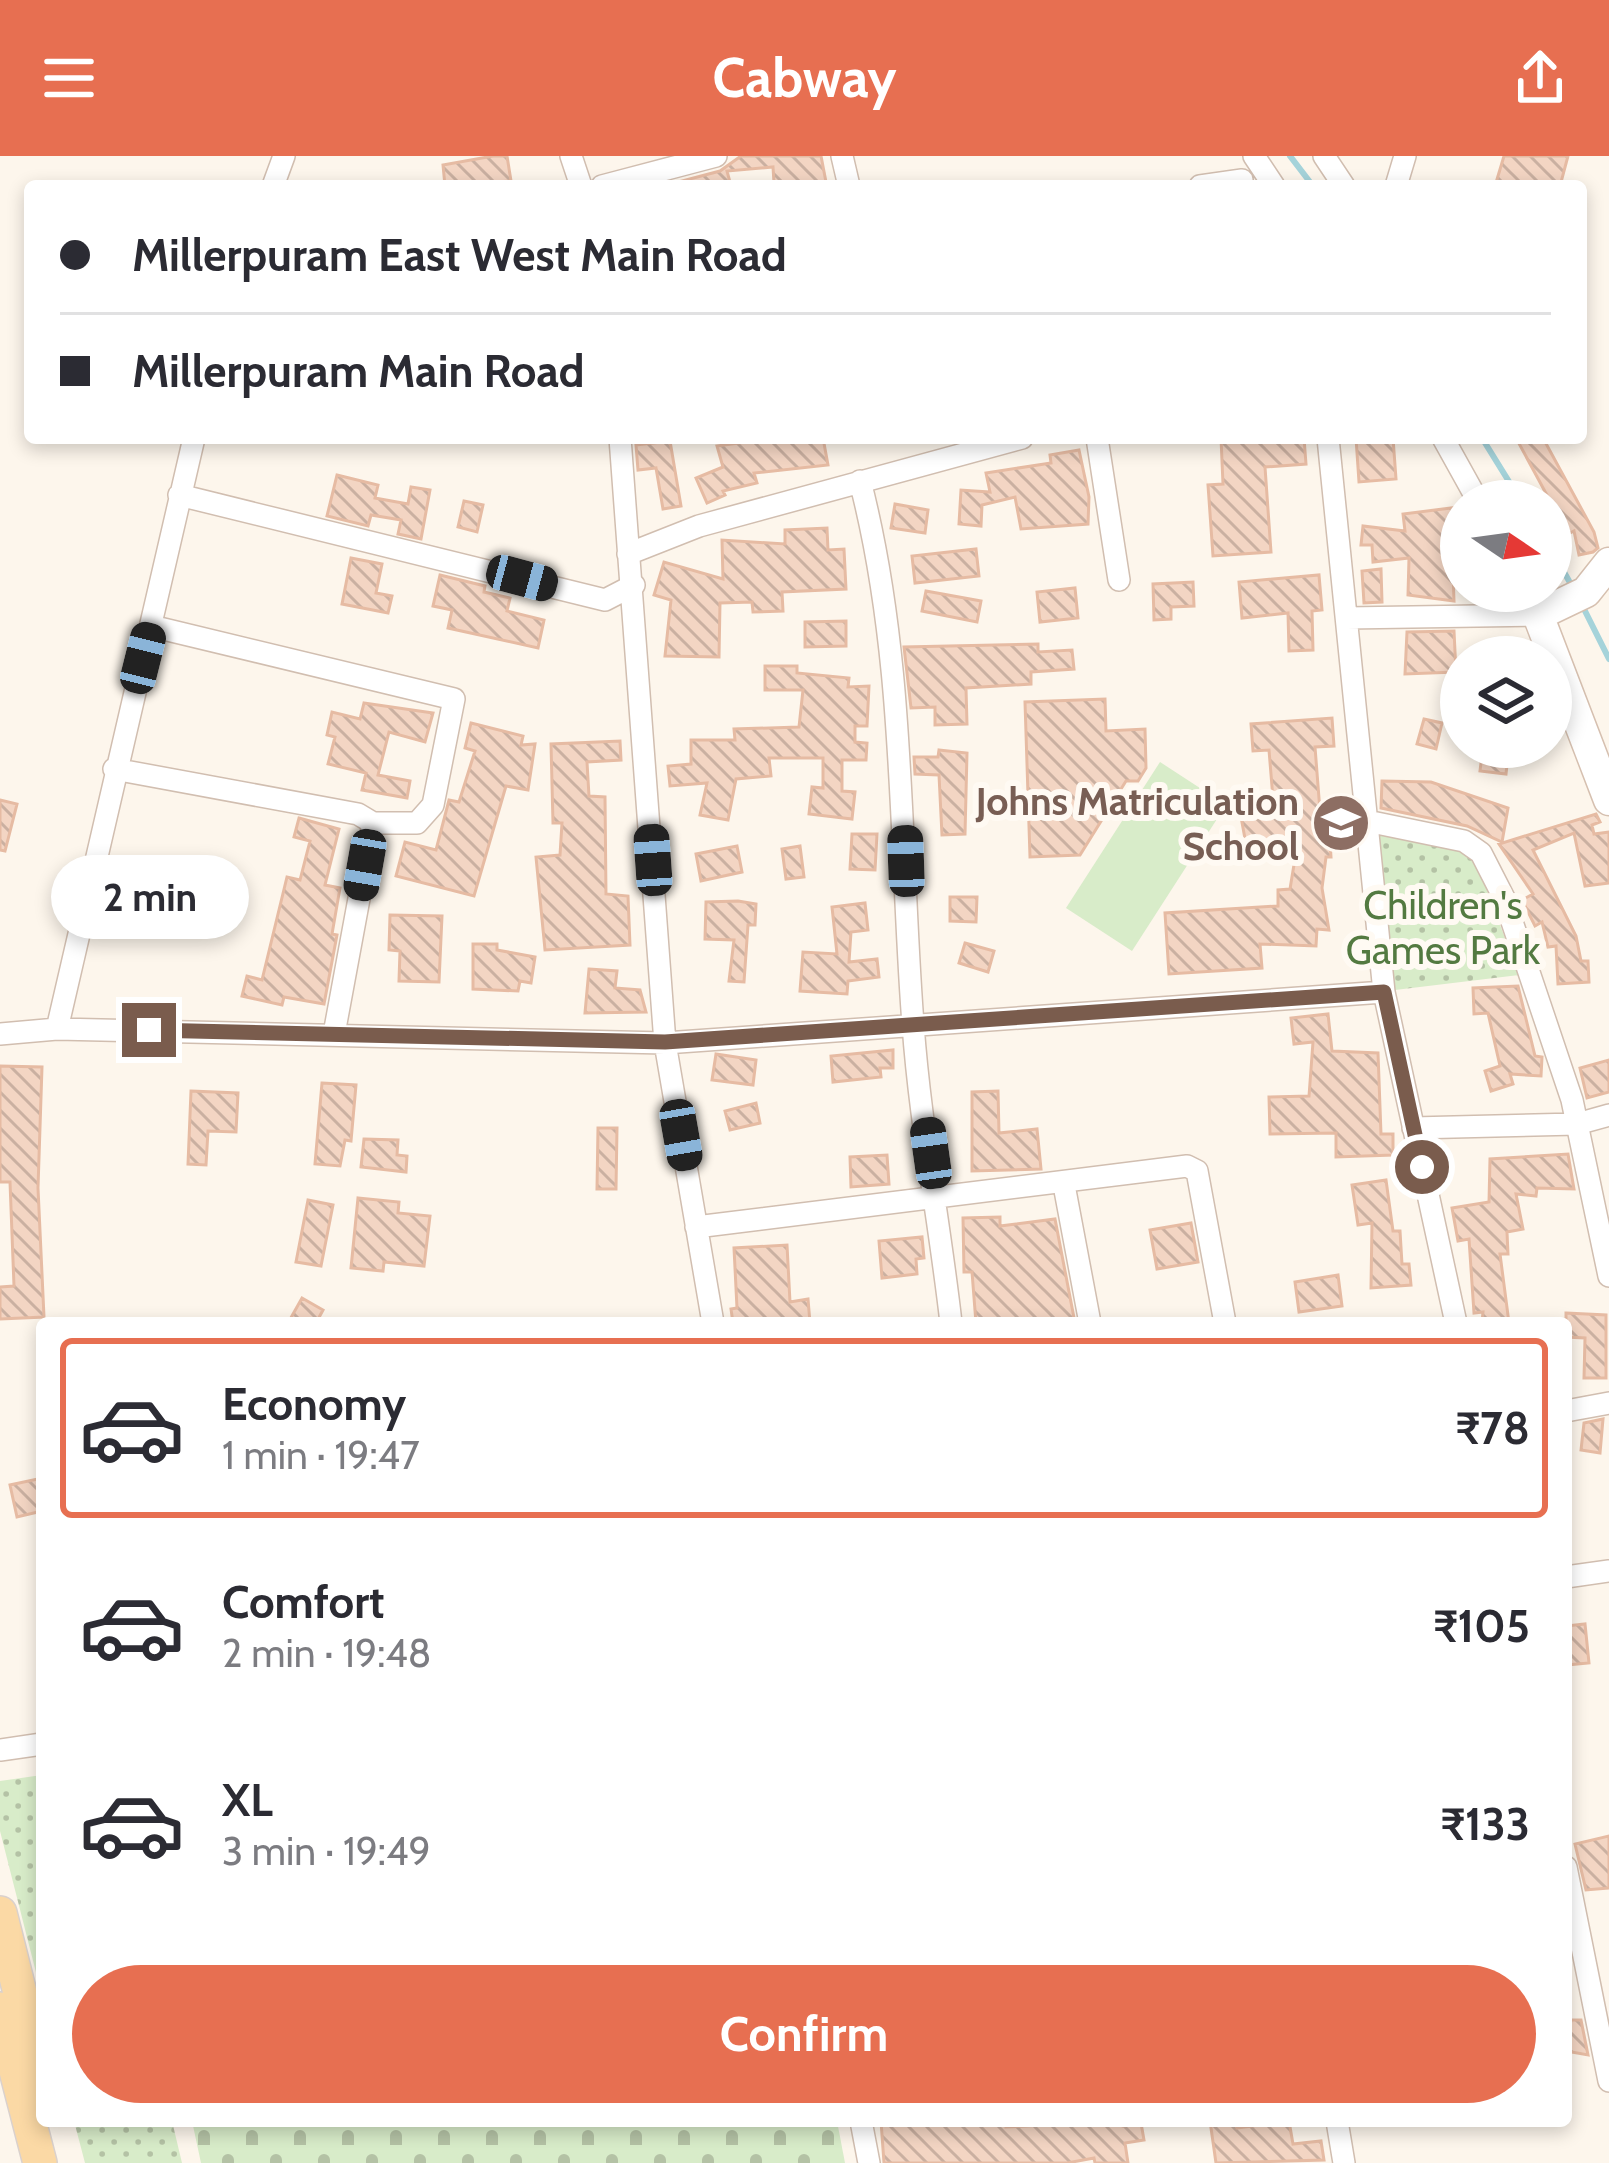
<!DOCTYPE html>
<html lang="en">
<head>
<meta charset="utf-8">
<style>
  :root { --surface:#fff; --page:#f7f7f7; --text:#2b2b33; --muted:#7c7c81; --line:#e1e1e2; --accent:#e76f51 }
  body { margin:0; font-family:Cabin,sans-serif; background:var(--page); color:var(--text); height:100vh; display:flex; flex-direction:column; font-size:45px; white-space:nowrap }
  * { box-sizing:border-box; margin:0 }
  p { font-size:39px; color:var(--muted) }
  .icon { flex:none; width:66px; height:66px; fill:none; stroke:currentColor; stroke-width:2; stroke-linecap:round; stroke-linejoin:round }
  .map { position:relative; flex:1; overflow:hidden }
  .drawer { position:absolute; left:36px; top:1161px; width:1536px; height:810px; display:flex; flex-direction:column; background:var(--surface); border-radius:12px; box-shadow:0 6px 18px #0003 }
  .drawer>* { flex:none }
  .banner { position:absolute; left:24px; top:24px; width:1563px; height:264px; border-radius:12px; box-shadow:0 6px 18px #0003; display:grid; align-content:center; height:264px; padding:0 36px; background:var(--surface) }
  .needle { width:78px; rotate:103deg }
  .tools { position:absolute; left:1440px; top:324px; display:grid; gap:24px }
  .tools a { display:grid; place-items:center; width:132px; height:132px; border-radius:50%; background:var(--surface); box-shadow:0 6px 18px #0003; font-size:60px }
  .end { position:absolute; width:54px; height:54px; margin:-27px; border:15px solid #7a5c4d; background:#fff; box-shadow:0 0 0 6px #fff }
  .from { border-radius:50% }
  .bubble { position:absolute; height:84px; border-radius:42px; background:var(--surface); box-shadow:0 6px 18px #0003; font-size:39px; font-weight:700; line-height:84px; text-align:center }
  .car { position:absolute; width:36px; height:72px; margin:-36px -18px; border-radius:15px; box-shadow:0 0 9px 3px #0007; background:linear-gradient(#222 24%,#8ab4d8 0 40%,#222 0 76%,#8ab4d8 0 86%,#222 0) }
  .banner b { display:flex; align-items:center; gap:42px; height:114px; font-size:45px }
  .banner b+b { border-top:3px solid var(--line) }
  .banner i { width:30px; height:30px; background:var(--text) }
  ul { padding:21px 0 0; list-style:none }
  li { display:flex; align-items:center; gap:36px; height:180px; margin:0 24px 18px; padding:0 12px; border:6px solid transparent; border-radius:12px }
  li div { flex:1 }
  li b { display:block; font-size:45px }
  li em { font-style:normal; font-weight:700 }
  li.selected { border-color:var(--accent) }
  li>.icon { width:108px; height:108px; stroke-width:1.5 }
  .primary-button { display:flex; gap:24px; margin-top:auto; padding:24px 36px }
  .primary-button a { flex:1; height:138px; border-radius:72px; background:var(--accent); color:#fff; font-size:48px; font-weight:700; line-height:138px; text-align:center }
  header { display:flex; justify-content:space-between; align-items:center; height:156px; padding:0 36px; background:var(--accent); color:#fff; font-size:54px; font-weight:700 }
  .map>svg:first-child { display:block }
  .grass { fill:#d8ecc9 }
  .cemetery { fill:url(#cemetery-stones) }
  .park { fill:url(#park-dots) }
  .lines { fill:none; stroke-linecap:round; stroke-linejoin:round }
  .stream { stroke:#a5d3da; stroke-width:6 }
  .building { fill:url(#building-back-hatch); stroke:#e6bba3; stroke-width:3 }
  .street-casing { stroke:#d1beb0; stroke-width:24 }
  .secondary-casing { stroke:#d6c0b0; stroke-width:33 }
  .primary-casing { stroke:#dad1cd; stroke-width:36 }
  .street { stroke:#fff; stroke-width:21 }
  .secondary { stroke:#fff; stroke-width:30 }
  .primary { stroke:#fbd9a5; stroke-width:33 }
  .route { stroke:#7a5c4d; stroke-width:15 }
  .labels { text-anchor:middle; stroke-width:12; stroke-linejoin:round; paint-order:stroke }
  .education-label { font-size:39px; font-weight:bold; fill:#785e54; stroke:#fffaf3; text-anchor:end }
  .park-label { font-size:39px; fill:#537a41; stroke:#fffaf3 }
</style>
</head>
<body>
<header><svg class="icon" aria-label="menu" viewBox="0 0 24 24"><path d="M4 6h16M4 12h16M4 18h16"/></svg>Cabway<svg class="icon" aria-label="share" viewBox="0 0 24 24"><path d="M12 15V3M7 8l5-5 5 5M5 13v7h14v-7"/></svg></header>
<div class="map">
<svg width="1609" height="2007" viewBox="0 0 1609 2007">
  <defs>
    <pattern id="cemetery-stones" width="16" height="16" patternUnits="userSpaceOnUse" patternTransform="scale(3)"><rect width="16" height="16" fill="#d8ecc9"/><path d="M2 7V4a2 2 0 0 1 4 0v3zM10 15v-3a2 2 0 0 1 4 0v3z" fill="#b4c2a5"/></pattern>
    <pattern id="park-dots" width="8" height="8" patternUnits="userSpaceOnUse" patternTransform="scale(3)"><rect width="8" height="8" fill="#d8ecc9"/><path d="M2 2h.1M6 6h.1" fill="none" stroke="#b4c2a5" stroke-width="1.8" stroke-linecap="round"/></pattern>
    <pattern id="building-back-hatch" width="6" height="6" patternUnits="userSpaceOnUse" patternTransform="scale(3)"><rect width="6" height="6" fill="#f3d5c3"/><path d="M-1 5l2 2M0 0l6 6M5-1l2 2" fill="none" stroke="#cab0a1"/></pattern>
  </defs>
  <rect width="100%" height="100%" fill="#fdf6ec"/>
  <path class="grass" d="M1160 606 1226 649 1132 795 1066 752Z"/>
  <path class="cemetery" d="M192 1965H837L845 2007H201Z"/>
  <path class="park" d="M1374 676 1461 693 1475 703 1519 819 1395 834Z
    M42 1619V1840L0 1675V1625Z
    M74 1965H172L182 2007H85Z"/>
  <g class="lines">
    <path class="stream" d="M1290 0 1313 30
      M1482 282 1521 345
      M1551 393 1573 432
      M1582 449 1609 503"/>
  </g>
  <path class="building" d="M493 0H507L511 25 445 30 443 9Z
    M741 0H821L826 26 774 27 773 11 727 15 731 30H679L678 26 720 15Z
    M1504 0H1568L1560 30H1495Z
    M774 282H823L828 309 754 317 757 327 723 335 725 339 707 347 696 322 723 311 717 290Z
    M1221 282H1304L1306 308 1265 311 1271 396 1213 400 1208 329 1223 328Z
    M1356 282H1393L1396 323 1359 326Z
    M1516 282H1543L1594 376 1598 392 1593 396 1579 399 1574 375 1568 378Z
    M670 285 681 350 663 353 656 312 638 314 636 289Z
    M1079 294 1089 341 1088 368 1021 373 1015 341 982 349 981 370 959 368 961 334 990 336 986 317 1051 307 1050 299Z
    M337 319 378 329 375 342 408 348 411 331 430 334 421 383 398 378 401 364 371 359 368 370 327 360Z
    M464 345 483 349 477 376 458 371Z
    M895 348 928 354 925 377 891 372Z
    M1459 351 1461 388 1452 389 1454 445 1408 439 1409 402 1373 406 1372 389H1361L1363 370 1405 375 1403 358Z
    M827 372 828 394 844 393 846 433 782 436 783 455 753 456 752 446 720 447 719 501 665 500 671 444 654 439 664 406 723 423 722 384 785 388V374Z
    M976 393 979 420 915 427 912 400Z
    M351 402 382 408 376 437 392 440 388 457 342 448Z
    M1381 413 1382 446 1364 447 1362 415Z
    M440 419 485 430 484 436 510 442 507 455 544 464 538 492 448 472 452 454 433 450Z
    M1319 419 1322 454 1312 455 1313 494 1289 495 1288 457 1242 462 1239 426Z
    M1193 426 1194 450 1171 451V463L1154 464 1153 428Z
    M1075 432 1078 462 1040 466 1037 436Z
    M926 435 981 445 977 466 922 455Z
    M846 465V490L805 491V466Z
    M1454 475 1456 516 1405 518 1407 476Z
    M1038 488V496L1072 494 1074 513 1031 516V528L966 532 967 568 935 569V551L911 552 904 491Z
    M765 510H797V517L849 522 848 531 869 530 867 570H855V586L867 587 866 604H842V635L855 636 852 663 809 658 812 631 823 632V602H769L771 620 736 623 728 664 700 659 707 627 670 630 668 610 691 608V584H735L734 573 799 571 803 534H765Z
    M1105 543 1106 575 1145 573 1146 612 1138 625H1126L1080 699 1030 701 1025 546Z
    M364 547 433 557 425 586 389 576 378 619 410 625 407 642 362 634 366 617 328 608 335 581 327 579 332 556 360 563Z
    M1332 562 1334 590 1315 591 1320 655H1327L1323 687 1330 686 1331 701H1326L1322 732 1329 774 1317 773 1316 790 1260 788 1262 812 1169 818 1165 757 1278 750V734L1290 733 1299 678 1261 685 1263 696 1248 699 1241 661 1274 655 1269 594 1253 595 1251 568Z
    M1424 563 1442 567 1436 593 1417 588Z
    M471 567 523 580 521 589 535 588 528 634 506 630 474 740 396 720 405 686 436 694 449 644 459 646 475 595 465 592Z
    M620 585 621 604 587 606 589 640 605 641 606 738 628 740 630 789 545 794 536 701 560 699 562 667H553L551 588Z
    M1483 591H1509L1506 618 1480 615Z
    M939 594 967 597 965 678 942 679 939 619 915 618 914 601H938Z
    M1382 625 1431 626 1508 652 1502 686 1467 670 1381 652Z
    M0 644 17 648 5 695 0 694Z
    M1596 658 1600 666 1592 669 1594 678 1609 676V727L1585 730 1574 677 1533 694 1576 780 1581 805H1588L1589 826 1558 828 1556 790 1548 791 1542 766 1535 770 1522 744 1533 738 1499 688Z
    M299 662 339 673 325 729 340 732 332 778 337 779 324 848 284 841 282 849 242 840 247 820 262 824 287 721 300 724 310 685 294 681Z
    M852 678H877L875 714 850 713Z
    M737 690 742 716 701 725 696 698Z
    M800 690 804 721 786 723 782 693Z
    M950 741H977L976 766 950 765Z
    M738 745 756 748 755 769H748L744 826 729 825 734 784 705 783 706 746Z
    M865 747 868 774 851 776 849 806 877 803 879 821 848 825 847 838 800 835 803 796 837 798 832 751Z
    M390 759 442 760 439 826 399 825 400 795 389 794Z
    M965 787 994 795 988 816 959 807Z
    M473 788H497V794L535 801 531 827 520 825 518 835 473 833Z
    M589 813 617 815 615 832 640 834 646 856 585 857Z
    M1518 830 1535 900 1542 901 1541 920 1510 918 1513 928 1491 935 1485 915 1500 910 1488 857 1474 858 1473 832Z
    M1328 858 1332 895 1378 897 1381 978H1393V999L1336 1001V977L1270 978 1269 941 1309 940 1313 886 1294 888 1291 862Z
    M893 894V912H880L881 921 833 926 831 900Z
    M716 898 756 904 753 929 712 924Z
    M1609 904V936L1587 942 1580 912Z
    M0 910 42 911 38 1032 44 1161 0 1163V1131L14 1130 10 1026H0Z
    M322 927 356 929 351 985 345 984 340 1010 315 1008Z
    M191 935 238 937 236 976 208 975 206 1009 188 1008Z
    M998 935 999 977 1037 973 1041 1013 972 1015V936Z
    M756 947 760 967 730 974 725 955Z
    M598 972H617L616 1033H597Z
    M364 983 398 984 397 999 407 1000 406 1016 361 1011Z
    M1568 998 1574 1033 1537 1032 1536 1040 1516 1038 1523 1073 1507 1076 1508 1098H1500L1509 1167H1482L1483 1156 1474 1157 1469 1083 1458 1085 1452 1052 1489 1046 1490 1003Z
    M887 999 889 1028 851 1031 850 1001Z
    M1386 1024 1393 1075H1400L1402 1108H1409L1411 1129 1371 1132 1372 1067 1358 1069 1352 1029Z
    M358 1042 399 1046 398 1057 430 1060 424 1110 384 1106 383 1115 351 1112Z
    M308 1044 333 1049 321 1110 296 1106Z
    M1000 1061V1070L1055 1063 1075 1167H976L972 1116H964L963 1062Z
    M1191 1067 1198 1106 1157 1113 1150 1074Z
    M922 1081 924 1102 916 1103 917 1118 882 1122 879 1085Z
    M787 1089 790 1146 808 1143 810 1167H733L731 1153 737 1152 734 1092Z
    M1338 1119 1342 1150 1299 1156 1295 1126Z
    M302 1142 323 1154 316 1167H288Z
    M1566 1157 1606 1159V1222H1584L1585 1182 1566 1181Z
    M1603 1263 1600 1297 1581 1294 1584 1267Z
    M42 1322V1355L17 1361 10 1329Z
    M1585 1468 1589 1507 1566 1509V1470Z
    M1609 1680V1732L1586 1734 1575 1688Z
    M1571 1864H1581L1588 1899 1566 1895Z
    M881 1965H1006V1971L1122 1965 1123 1970 1141 1967 1144 1984 1125 1987 1128 2007H1095L1094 2002 1067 2007H884Z
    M1210 1965H1236L1237 1972 1289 1965 1293 1988 1321 1985 1324 2004 1216 2007Z"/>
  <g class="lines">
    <g class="street-casing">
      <path id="street" d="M571 0 581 30
        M842 0 849 30
        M1254 0 1274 30
        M1324 0 1344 30
        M273 30 284 0
        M602 30 716 0
        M1200 30 1242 24
        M1396 30 1405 0
        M620 282 665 887 713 1167
        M1097 282 1119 424
        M1328 282 1384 836 1456 1167
        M1443 282 1478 345
        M860 325C906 503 899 686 913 868 920 968 940 1068 951 1167
        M179 339 605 444 634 429
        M628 398 699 370 1022 282
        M1347 462 1538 459 1527 435
        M114 613 358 658 373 667H417L433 649 454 543 151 470
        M1362 664 1464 685 1481 697 1504 742 1572 944 1609 1120
        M57 873 194 282
        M0 878 57 873 665 887 1384 836
        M334 878 373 667
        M1413 972 1577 968 1609 959
        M1064 1029 1090 1167
        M696 1071 1187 1010 1197 1015 1225 1167
        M1566 1255 1609 1247
        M1566 1421 1609 1415
        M0 1594 42 1588
        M1566 1711 1609 1925
        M861 1965 869 2007
        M1337 1965 1344 2007"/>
    </g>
    <g class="secondary-casing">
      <path id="secondary" d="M1609 407 1586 436 1538 459 1609 644"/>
    </g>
    <g class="primary-casing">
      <path id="primary" d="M0 1757 42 1925
        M0 1853 40 2007"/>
    </g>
    <use href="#street" class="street"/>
    <use href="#secondary" class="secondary"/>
    <use href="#primary" class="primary"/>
  </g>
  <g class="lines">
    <path class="route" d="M149 874 665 886 1384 836 1422 1011"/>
  </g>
  <defs>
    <g id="school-disc" transform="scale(3)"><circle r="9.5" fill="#8d6e63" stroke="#fffaf3"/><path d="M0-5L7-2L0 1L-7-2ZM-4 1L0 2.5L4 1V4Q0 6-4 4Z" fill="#fff"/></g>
  </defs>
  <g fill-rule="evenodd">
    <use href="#school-disc" x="1341" y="667"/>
  </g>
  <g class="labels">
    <g class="education-label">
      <text x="1299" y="659">Johns Matriculation<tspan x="1299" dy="45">School</tspan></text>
    </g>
    <g class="park-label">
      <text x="1443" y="763">Children's<tspan x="1443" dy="45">Games Park</tspan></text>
    </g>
  </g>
</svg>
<div class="tools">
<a><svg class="needle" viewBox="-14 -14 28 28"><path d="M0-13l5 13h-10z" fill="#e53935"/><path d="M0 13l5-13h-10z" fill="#7c7c81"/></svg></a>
<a><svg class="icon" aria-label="layers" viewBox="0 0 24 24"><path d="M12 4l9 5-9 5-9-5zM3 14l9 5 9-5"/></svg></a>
</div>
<i class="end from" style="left:1422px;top:1011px"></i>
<i class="end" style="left:149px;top:874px"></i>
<div class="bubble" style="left:51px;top:699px;width:198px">2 min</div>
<i class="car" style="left:522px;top:422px;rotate:105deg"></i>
<i class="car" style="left:143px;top:502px;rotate:14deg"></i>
<i class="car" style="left:653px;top:704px;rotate:356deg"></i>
<i class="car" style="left:906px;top:705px;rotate:358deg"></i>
<i class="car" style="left:365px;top:709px;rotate:190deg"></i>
<i class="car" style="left:681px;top:979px;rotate:170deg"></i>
<i class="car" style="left:931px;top:997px;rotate:352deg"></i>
<div class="banner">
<b><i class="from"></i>Millerpuram East West Main Road</b>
<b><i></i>Millerpuram Main Road</b>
</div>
<section class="drawer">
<ul>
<li class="selected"><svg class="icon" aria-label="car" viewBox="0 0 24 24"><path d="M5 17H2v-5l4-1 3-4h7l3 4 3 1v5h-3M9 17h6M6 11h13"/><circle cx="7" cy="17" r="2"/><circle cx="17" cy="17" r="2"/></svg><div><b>Economy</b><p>1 min · 19:47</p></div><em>₹78</em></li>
<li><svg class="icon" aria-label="car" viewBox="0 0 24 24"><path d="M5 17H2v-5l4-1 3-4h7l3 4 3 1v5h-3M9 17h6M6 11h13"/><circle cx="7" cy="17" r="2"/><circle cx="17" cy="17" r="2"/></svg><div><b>Comfort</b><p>2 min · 19:48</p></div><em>₹105</em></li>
<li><svg class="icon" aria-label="car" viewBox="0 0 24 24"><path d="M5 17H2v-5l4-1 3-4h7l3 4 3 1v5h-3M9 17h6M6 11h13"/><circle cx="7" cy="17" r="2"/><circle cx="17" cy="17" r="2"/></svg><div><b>XL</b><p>3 min · 19:49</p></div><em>₹133</em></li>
</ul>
<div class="primary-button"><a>Confirm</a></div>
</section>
</div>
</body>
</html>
